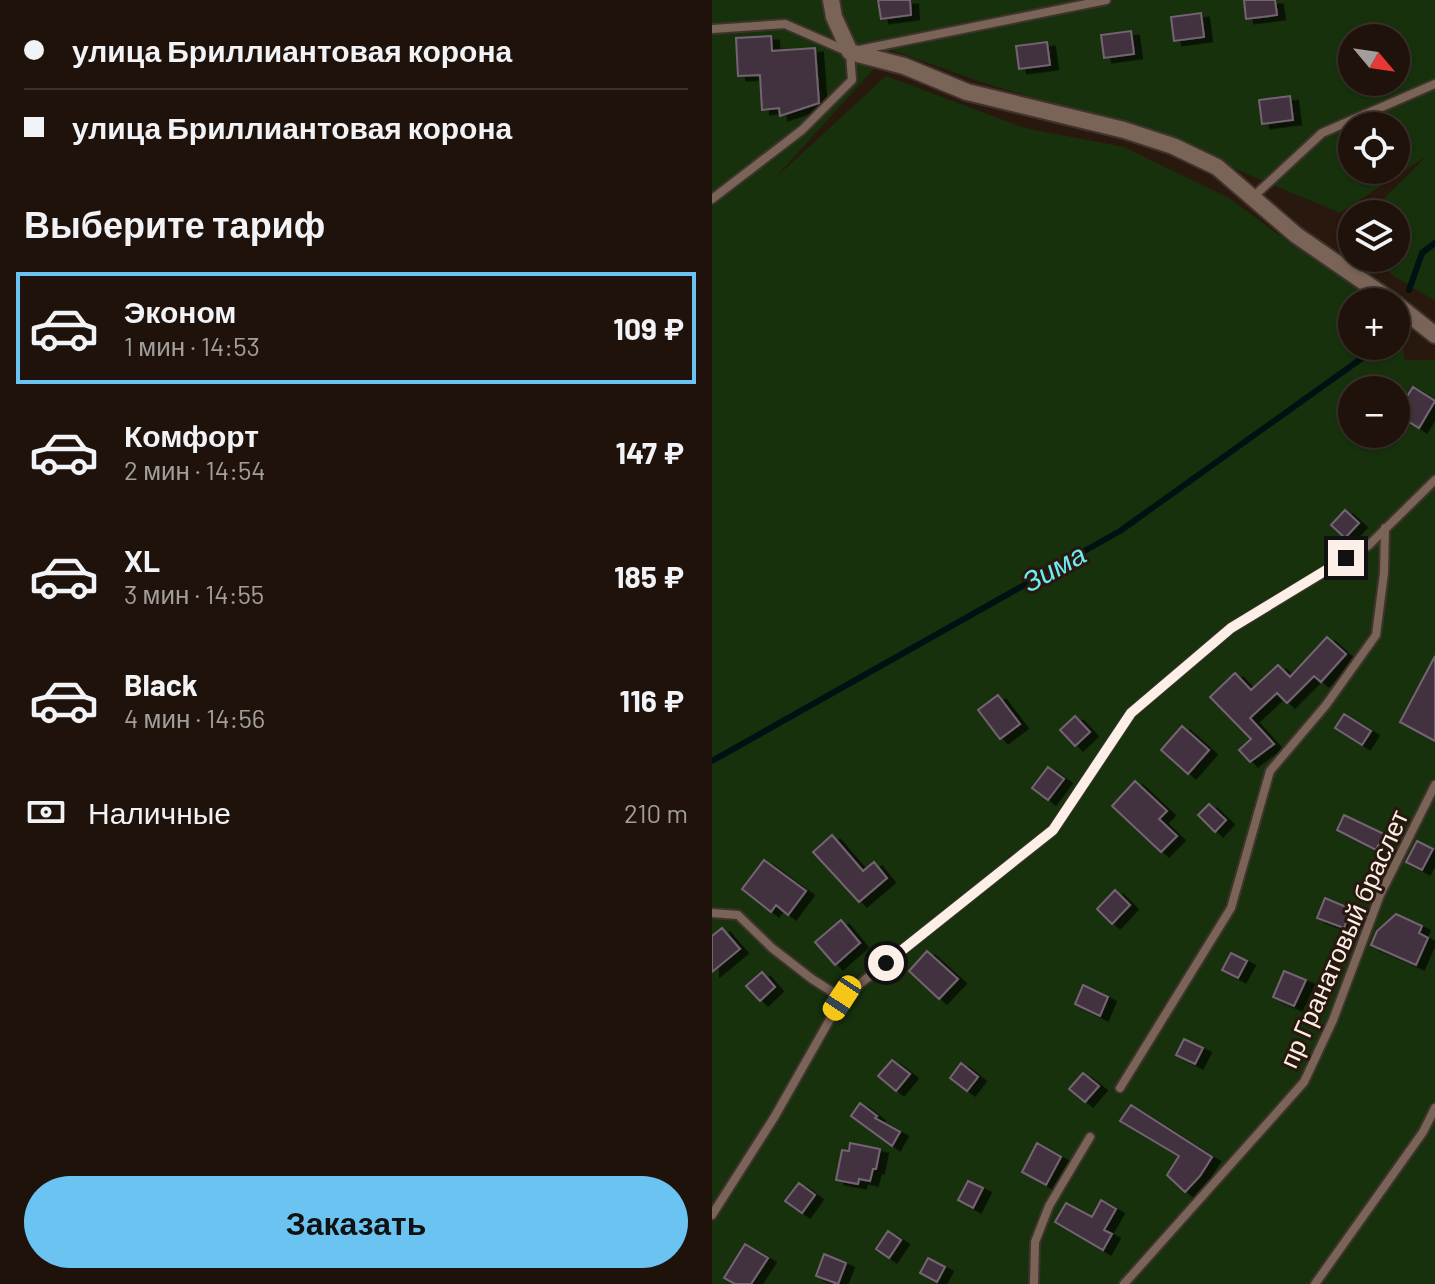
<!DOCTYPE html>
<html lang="ru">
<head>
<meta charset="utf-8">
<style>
  :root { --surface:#1f120a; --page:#2c2018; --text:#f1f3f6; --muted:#a19e9c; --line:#3c322b; --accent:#6bc3f2 }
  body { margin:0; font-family:Barlow,sans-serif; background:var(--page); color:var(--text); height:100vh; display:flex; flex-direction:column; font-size:30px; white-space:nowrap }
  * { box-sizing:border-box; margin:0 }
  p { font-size:26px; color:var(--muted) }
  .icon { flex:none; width:44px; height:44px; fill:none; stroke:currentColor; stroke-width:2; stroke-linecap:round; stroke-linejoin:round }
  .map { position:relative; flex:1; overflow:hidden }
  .sheet { display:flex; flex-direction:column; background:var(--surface); width:712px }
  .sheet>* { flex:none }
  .guide { display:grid; align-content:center; height:176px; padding:0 24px; background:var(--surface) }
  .needle { width:52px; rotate:119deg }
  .controls { position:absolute; left:626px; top:24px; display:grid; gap:16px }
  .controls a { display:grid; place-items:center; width:72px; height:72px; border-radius:50%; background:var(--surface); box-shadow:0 2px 6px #0004,0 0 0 2px var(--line); font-size:40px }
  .end { position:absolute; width:36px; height:36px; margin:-18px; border:10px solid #fbefe8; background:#111; box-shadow:0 0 0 4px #111 }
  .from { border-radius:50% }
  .car { position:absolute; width:24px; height:48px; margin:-24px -12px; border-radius:10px; box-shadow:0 0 6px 2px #0007; background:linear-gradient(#f5c518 24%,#345 0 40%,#f5c518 0 76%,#345 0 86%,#f5c518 0) }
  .guide b { display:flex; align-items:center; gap:28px; height:76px; font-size:30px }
  .guide b+b { border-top:2px solid var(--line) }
  .guide i { width:20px; height:20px; background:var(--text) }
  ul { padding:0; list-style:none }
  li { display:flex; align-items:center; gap:24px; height:112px; margin:0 16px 12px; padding:0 8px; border:4px solid transparent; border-radius:0px }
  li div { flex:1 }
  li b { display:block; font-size:30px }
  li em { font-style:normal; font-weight:700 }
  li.on { border-color:var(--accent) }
  li>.icon { width:72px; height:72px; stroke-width:1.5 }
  h2 { padding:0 24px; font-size:36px; line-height:96px }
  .pay { display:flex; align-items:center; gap:20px; height:88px; padding:0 24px; font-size:30px }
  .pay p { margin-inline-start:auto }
  .button { display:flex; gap:16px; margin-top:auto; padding:16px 24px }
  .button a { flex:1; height:92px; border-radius:48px; background:var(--accent); color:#111; font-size:32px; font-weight:700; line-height:92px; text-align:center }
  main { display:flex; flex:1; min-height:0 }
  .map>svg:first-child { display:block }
  .green { fill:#17310d; fill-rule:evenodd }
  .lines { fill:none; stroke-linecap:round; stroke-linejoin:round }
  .stream { stroke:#001113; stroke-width:6 }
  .building { fill:#423240; stroke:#756373; stroke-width:2; filter:url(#shadow) }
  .service-casing { stroke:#40332e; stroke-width:12 }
  .minor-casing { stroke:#40332e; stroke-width:20 }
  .service { stroke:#796457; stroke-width:8 }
  .minor { stroke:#796457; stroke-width:16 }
  .route { stroke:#fbefe8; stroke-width:10 }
  .labels { text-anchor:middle; stroke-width:6; stroke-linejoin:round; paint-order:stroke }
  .street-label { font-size:26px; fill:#fbefe8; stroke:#29180d }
  .water-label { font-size:28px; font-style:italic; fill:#6cecf5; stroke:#29180d }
</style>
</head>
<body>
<main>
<section class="sheet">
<div class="guide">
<b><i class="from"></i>улица Бриллиантовая корона</b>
<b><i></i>улица Бриллиантовая корона</b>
</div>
<h2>Выберите тариф</h2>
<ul>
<li class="on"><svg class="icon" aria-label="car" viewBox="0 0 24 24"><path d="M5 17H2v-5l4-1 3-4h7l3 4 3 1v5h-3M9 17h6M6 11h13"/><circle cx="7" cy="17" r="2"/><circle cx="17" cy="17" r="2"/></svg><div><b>Эконом</b><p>1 мин · 14:53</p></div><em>109 ₽</em></li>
<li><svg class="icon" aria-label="car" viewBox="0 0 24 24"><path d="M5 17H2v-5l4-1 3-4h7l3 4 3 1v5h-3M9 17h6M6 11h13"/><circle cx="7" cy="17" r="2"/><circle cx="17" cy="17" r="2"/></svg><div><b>Комфорт</b><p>2 мин · 14:54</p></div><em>147 ₽</em></li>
<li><svg class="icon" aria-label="car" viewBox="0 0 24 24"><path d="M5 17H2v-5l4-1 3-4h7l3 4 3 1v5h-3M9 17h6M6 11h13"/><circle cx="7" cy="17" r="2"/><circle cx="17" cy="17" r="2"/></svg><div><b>XL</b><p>3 мин · 14:55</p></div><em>185 ₽</em></li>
<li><svg class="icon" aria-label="car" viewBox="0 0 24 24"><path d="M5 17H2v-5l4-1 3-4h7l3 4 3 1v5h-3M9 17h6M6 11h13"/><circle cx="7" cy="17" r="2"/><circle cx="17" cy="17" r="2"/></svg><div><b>Black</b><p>4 мин · 14:56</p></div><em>116 ₽</em></li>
</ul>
<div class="pay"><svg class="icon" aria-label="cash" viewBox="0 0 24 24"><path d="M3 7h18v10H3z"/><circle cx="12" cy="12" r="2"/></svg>Наличные<p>210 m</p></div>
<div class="button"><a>Заказать</a></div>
</section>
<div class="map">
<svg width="723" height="1284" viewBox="0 0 723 1284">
  <defs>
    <filter id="shadow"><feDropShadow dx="8" dy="4.5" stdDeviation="0" flood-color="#0009"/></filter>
  </defs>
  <rect width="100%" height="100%" fill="#29180d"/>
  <path class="green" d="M0 0H723V301L653 258H684V214H656L715 156 628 213 430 130 275 84 179 50 61 180 174 76 313 128 412 147 517 198 591 252 633 274 660 302H640V346H684V328L691 335 692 360H723V1284H0ZM640 38H684V82H640ZM640 126H684V170H640ZM640 390H684V434H640Z"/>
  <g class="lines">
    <path class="stream" d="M697 290 710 253 723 243
      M0 761 408 531 667 346"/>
  </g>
  <path class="building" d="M166 0H198L199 15 169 19Z
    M532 0H563L565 15 534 19Z
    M489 13 492 37 462 41 459 17Z
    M419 31 422 54 392 58 389 35Z
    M59 36 60 51 103 48 107 103 68 116 67 108 50 110 48 75 26 76 24 38Z
    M335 42 338 65 307 69 304 46Z
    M578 96 581 120 550 124 547 100Z
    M701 387 723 401 707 428 684 414Z
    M633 510 647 523 633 538 619 525Z
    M615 637 634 654 609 682 602 676 575 703 565 693 538 718 562 744 538 762 527 750 539 739 498 697 523 673 539 690 566 665 578 677Z
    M723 656V741L688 722Z
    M286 695 308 724 288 739 266 710Z
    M632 714 659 731 650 745 623 728Z
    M363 716 378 732 363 746 348 730Z
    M470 726 497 750 476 774 449 750Z
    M336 767 352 779 336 800 320 788Z
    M423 781 455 811 447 819 465 836 449 852 400 806Z
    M497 804 514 820 503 832 486 815Z
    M632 815 672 834 664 850 625 830Z
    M120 835 151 871 162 862 175 878 147 902 101 852Z
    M705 841 721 849 710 870 694 862Z
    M52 860 94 891 76 915 64 905 59 912 30 889Z
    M403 890 418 905 400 924 385 909Z
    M613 898 639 909 632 928 605 918Z
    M684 914 710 926 707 933 716 938 704 965 659 945 665 931Z
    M129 920 148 943 123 965 103 942Z
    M10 928 28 949 0 972V936Z
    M215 951 246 979 227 999 197 971Z
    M519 953 535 961 526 978 510 970Z
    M572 971 594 980 582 1006 561 997Z
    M50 972 63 987 48 1001 34 986Z
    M371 985 396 997 388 1016 363 1004Z
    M472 1039 491 1048 483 1064 464 1055Z
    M180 1060 198 1074 184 1091 166 1076Z
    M249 1063 266 1077 255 1091 238 1078Z
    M371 1073 387 1086 373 1102 357 1089Z
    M148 1103 165 1116 163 1118 188 1132 180 1146 139 1116Z
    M419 1105 500 1157 488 1176 473 1192 455 1175 467 1156 408 1121Z
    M138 1143 168 1149 164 1169H161L158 1181 147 1179 146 1184 124 1180 130 1150 137 1151Z
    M325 1143 349 1157 334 1185 310 1172Z
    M256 1181 271 1188 261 1208 246 1200Z
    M87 1183 103 1195 90 1213 73 1201Z
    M389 1200 404 1209 392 1230 400 1234 391 1250 343 1222 354 1203 380 1217Z
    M176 1231 189 1240 177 1258 164 1249Z
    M33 1244 56 1258 39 1284H23L12 1278Z
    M112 1254 134 1263 126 1284 104 1276Z
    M216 1258 233 1267 225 1282 208 1273Z"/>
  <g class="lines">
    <g class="service-casing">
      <path id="service" d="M0 29 73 24 137 52
        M147 50 394 0
        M541 197 610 133 723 84
        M0 199 90 130 140 80 138 53
        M0 913 26 915 60 948 100 979 130 998
        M408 1088 519 908 558 771 614 705 664 635 672 573 673 528
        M0 1215 63 1116 130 998 341 830 419 713 519 628 657 545 723 480
        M322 1284 323 1242 337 1206 378 1137
        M412 1284 592 1082 621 1020 668 895 723 785
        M603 1284 711 1132 723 1108"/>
    </g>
    <g class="minor-casing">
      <path id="minor" d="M119 0 122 17 138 52 192 66 255 92 412 130 461 146 505 167 584 235 681 302
        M684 304 723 335"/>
    </g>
    <use href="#service" class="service"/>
    <use href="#minor" class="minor"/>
  </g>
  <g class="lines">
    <path class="route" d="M174 963 341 830 419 713 519 628 634 558"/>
  </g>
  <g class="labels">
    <g class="street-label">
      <text transform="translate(632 939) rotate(-66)" y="9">пр Гранатовый браслет</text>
    </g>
    <g class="water-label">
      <text transform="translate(342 568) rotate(-29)" y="10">Зима</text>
    </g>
  </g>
</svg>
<div class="controls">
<a><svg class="needle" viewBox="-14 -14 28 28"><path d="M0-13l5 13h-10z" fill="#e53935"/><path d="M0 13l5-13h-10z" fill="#a19e9c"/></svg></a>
<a><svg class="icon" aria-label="locate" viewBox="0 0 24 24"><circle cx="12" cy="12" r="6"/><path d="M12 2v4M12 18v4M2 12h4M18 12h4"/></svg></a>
<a><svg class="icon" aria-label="layers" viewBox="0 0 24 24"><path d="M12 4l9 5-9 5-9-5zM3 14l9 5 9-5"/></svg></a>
<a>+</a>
<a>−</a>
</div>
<i class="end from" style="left:174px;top:963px"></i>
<i class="end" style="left:634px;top:558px"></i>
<i class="car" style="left:130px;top:998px;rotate:213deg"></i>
</div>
</main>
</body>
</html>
